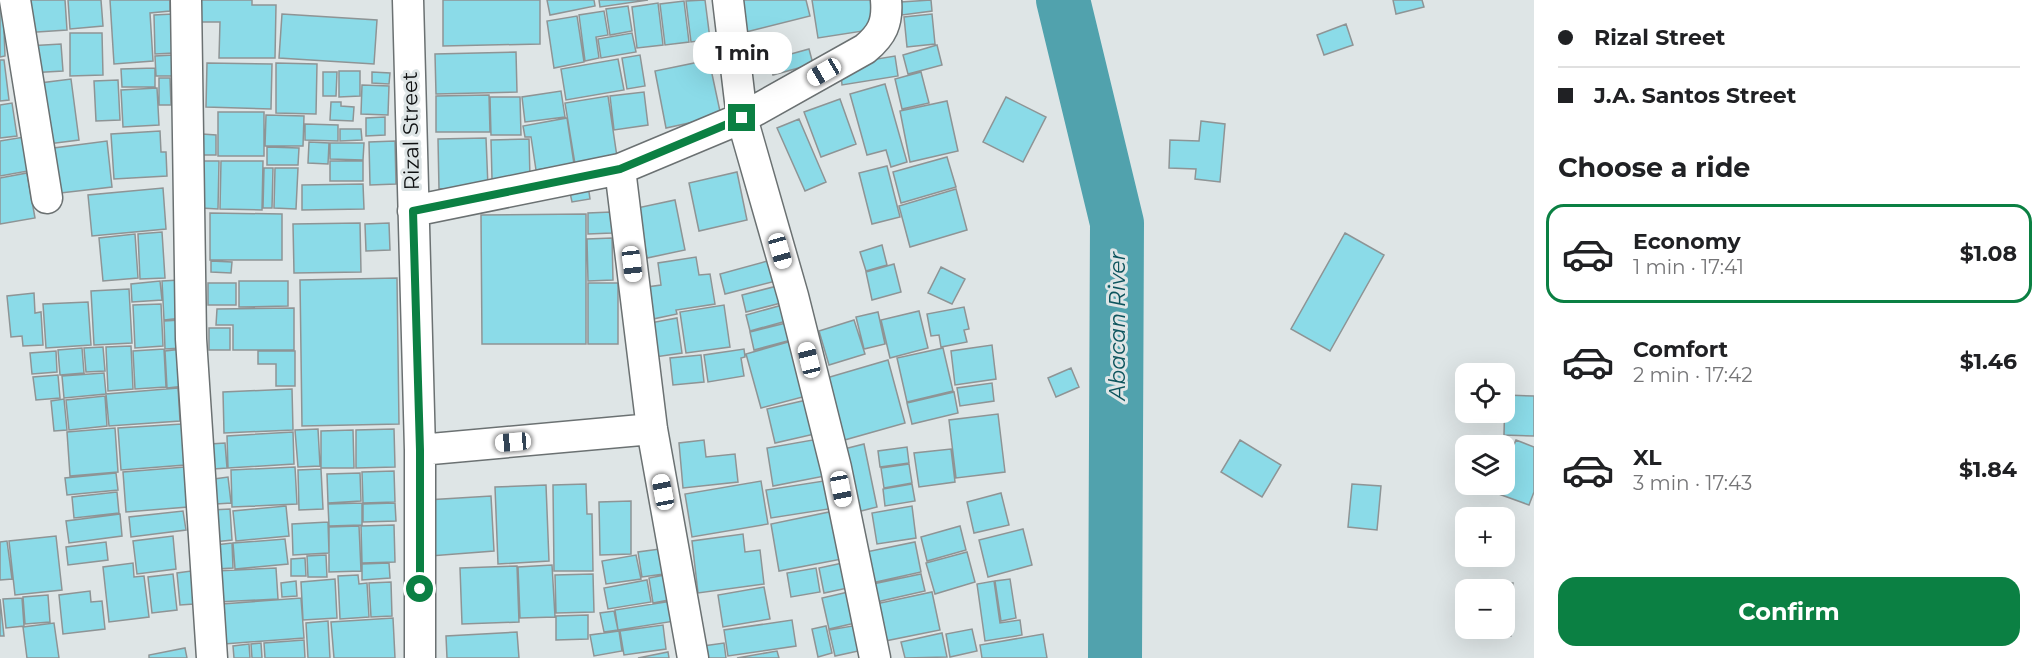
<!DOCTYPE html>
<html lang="en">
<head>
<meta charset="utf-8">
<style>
  :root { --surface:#fff; --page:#f6f6f6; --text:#202124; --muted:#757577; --line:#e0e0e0; --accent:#0b8043 }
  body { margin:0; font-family:Montserrat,sans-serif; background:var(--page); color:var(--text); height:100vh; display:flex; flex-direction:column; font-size:22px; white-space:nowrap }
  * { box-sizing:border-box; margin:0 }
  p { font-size:20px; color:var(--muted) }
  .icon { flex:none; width:33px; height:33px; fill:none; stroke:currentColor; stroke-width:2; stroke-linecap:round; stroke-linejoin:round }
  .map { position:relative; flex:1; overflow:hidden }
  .panel { display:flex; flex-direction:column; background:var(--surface); width:510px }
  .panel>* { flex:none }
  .banner { display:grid; align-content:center; height:132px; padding:0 24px; background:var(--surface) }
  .buttons { position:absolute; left:1455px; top:363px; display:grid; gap:12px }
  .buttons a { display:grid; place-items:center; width:60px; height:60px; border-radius:12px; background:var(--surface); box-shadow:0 6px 24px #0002; font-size:30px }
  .end { position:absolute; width:27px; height:27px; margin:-14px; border:8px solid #0b8043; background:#fff; box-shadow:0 0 0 3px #fff }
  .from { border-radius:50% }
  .bubble { position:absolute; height:42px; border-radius:18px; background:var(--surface); box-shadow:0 6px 24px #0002; font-size:20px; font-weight:700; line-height:42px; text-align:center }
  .car { position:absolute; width:18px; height:36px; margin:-18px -9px; border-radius:8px; box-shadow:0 0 4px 2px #0007; background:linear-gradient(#fff 24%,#345 0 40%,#fff 0 76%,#345 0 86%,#fff 0) }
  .banner b { display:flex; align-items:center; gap:21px; height:57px; font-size:22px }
  .banner b+b { border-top:2px solid var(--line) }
  .banner i { width:15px; height:15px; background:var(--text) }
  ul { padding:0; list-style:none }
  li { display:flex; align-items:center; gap:18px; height:99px; margin:0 12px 9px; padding:0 12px; border:3px solid transparent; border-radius:18px }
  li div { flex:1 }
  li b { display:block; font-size:22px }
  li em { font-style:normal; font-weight:700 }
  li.active { border-color:var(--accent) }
  li>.icon { width:54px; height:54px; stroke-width:1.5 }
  h2 { padding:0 24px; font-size:27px; line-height:72px }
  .button { display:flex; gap:12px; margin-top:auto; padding:12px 24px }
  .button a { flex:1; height:69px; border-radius:18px; background:var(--accent); color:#fff; font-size:24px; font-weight:700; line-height:69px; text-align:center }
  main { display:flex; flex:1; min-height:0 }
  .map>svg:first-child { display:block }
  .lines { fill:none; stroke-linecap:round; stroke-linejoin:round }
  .river { stroke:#51a2ad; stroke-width:54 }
  .building { fill:#8bdbe8; stroke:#8e9495; stroke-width:1.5 }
  .minor-casing { stroke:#6b7172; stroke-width:33 }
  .minor { stroke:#fff; stroke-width:30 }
  .route { stroke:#0b8043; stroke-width:8 }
  .labels { text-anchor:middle; stroke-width:6; stroke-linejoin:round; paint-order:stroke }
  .street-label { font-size:21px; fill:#0e1011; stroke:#dee5e6 }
  .water-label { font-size:22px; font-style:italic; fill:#0d545d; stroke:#dee5e6 }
</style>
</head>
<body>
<main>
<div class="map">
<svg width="1534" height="658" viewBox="0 0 1534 658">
  <rect width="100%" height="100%" fill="#dee5e6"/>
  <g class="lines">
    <path class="river" d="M1063 0 1117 223 1115 658"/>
  </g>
  <path class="building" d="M20 0H65L67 30 22 33Z
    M68 0H101L103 26 70 29Z
    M110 0H170V11L150 13 153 61 114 64Z
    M192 0H252V5H276L275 58H219L220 22H192Z
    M443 0H540V44L443 46Z
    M547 0H594L595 6 550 15Z
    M599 0H648L600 7Z
    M705 0 710 39 691 42 686 1Z
    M734 0H806L810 16 742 33Z
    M812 0H871L876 29 818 38Z
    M931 0 932 11 902 15 901 2Z
    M1393 0H1422L1424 7 1396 14Z
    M684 1 689 42 665 45 660 4Z
    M658 3 663 45 637 48 632 7Z
    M3 5 5 56 0 57V6Z
    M628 6 632 31 610 35 606 9Z
    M604 11 608 35 596 37 599 58 585 61 579 15Z
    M173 14 174 53 155 54 154 15Z
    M282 14 377 20 374 64 279 58Z
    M932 14 935 44 907 47 904 17Z
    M577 16 584 62 554 68 547 21Z
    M1346 24 1353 45 1324 55 1317 35Z
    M70 33H102L103 75 70 76Z
    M632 33 636 52 601 58 598 39Z
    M61 44 63 71 29 73 27 46Z
    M937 45 942 65 908 74 903 55Z
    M809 49 813 64 773 75 769 60Z
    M516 52 517 92 436 94 435 54Z
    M174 55V76H156L155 56Z
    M640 55 645 86 627 89 622 58Z
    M895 56 898 76 842 85 841 74 847 64Z
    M618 59 624 90 566 100 561 69Z
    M0 60H4L9 100 0 101Z
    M709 60 721 116 666 128 655 71Z
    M207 63 272 64 271 109 206 107Z
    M276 63 317 64 316 114 276 113Z
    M155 68V87H122L121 69Z
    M339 71H360V96L339 97Z
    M323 72H337L336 96H323Z
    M372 72 390 73 389 84 372 83Z
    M921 72 929 103 902 109 895 79Z
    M159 78H170L171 105H159Z
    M71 79 79 140 48 144 40 83Z
    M118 80 120 120 96 121 94 81Z
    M885 84 907 162 891 167 886 150 867 155 850 94Z
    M362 85 389 86 388 115 361 114Z
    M157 88 159 125 123 127 121 90Z
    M561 91 565 117 525 122 522 97Z
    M644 92 648 125 614 130 610 96Z
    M489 95 490 132H436V96Z
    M608 96 617 157 575 164 565 103Z
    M490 97H520L521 135H491Z
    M1006 97 1046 117 1023 162 983 142Z
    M840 99 856 144 821 157 804 112Z
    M947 101 958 151 910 162 900 111Z
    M331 102H341V106L354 107 353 121 330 120Z
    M12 103 17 136 0 138V105Z
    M218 112H264V156H218Z
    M266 115 304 116 303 146H265Z
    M385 117V135L366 136V118Z
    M567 118 574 164 536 170 531 137H525L523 126Z
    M799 119 826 182 805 191 777 128Z
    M1201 121 1225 124 1220 182 1195 179 1196 169 1169 168 1170 140 1199 141Z
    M305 124 338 125V141L305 140Z
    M340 129H361L362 140 340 141Z
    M160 131 161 152H166L167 176 114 179 111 134Z
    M202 134 216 135V155H202Z
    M24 137 28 171 0 176V141Z
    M486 138 488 187 439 189 438 139Z
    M529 139 530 178 492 179 491 140Z
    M107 141 112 187 52 194 46 149Z
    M395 141 396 184 370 185 369 142Z
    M309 142 329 143 328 164 308 163Z
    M330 143H364L363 160 330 159Z
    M267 147 299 148 298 165H267Z
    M947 157 956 187 901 203 893 172Z
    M202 161H219L218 209 201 208Z
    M221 161H263L262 210 220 209Z
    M330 161H363V181H330Z
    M887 166 900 217 872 224 859 173Z
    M264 168H273L272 208H263Z
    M275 168H298L296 209 274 208Z
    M737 172 747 220 699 231 689 183Z
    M27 173 35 218 0 224V178Z
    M363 184 364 209 302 210V185Z
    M588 185 590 199 572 202 569 188Z
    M163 188 166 229 92 236 88 195Z
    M956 189 967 230 910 247 899 206Z
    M675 200 685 250 647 258 637 208Z
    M611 212 612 233 588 234V213Z
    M210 213 282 214V260H210Z
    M586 214V344H482L481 215Z
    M360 223 361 272 294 273 293 224Z
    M389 223 390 250 366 251 365 224Z
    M162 232 165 278 140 279 138 234Z
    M1345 233 1384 255 1330 351 1291 329Z
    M135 234 138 278 103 281 99 238Z
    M612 238 613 280 588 281 587 239Z
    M882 245 887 265 866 271 860 252Z
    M696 257 699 275 710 274 715 304 676 310 677 314 653 319 647 287 661 285 658 263Z
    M771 260 776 281 725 294 720 274Z
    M211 261 232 262 231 273 211 272Z
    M894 264 901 292 872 300 866 272Z
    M941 267 965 279 952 304 928 293Z
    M397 278 399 424 302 426 300 280Z
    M180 280 182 318 164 320 162 281Z
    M160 281 162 300 132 302 131 284Z
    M239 281H288V306L239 307Z
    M208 283H236V305H208Z
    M588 283H618V344H588Z
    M781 285 785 302 746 312 742 295Z
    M129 289 132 343 94 345 91 291Z
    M34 293 35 313 41 312 43 345 23 346 22 336 11 337 7 296Z
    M88 302 91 345 46 348 43 304Z
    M161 304 163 346 135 348 133 305Z
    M786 304 790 320 750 331 746 315Z
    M724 305 730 347 686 353 680 312Z
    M964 307 969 329 964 330 967 342 941 347 939 335 931 336 927 314Z
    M294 308V350H233V325H216L217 309Z
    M919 311 928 348 890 358 881 320Z
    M878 312 885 344 864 349 856 317Z
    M677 318 682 353 655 357 650 323Z
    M181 320 182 348 165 349 164 321Z
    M854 320 865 354 829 365 819 331Z
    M790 322 795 339 754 350 750 332Z
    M209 328H230V350H209Z
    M795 340 810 395 761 408 746 354Z
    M992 345 996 379 955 385 951 351Z
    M131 346 133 389 108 391 106 347Z
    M103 347 105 371 86 372 84 348Z
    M82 348 84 373 60 375 58 350Z
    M943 348 953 391 907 402 897 358Z
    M164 349 166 387 135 389 133 351Z
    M183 349 185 386 167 388 165 351Z
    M744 349 745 357 741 358 744 376 708 382 704 355Z
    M56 351 57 372 32 374 30 353Z
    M258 351H295V386H276V364H258Z
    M701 355 704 382 673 385 670 358Z
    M888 360 905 423 841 441 823 379Z
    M1071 368 1079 387 1056 397 1048 378Z
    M104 373 106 394 64 398 62 376Z
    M58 375 60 398 36 400 33 377Z
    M992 383 994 401 960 406 957 388Z
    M178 388 180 421 109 426 106 394Z
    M292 389 293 430 224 433 223 392Z
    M954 392 958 413 912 424 907 403Z
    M1505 395 1534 396V436L1504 435Z
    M105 396 107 426 69 430 66 400Z
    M64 399 67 430 54 431 51 401Z
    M811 399 819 433 775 443 767 409Z
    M998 414 1005 472 956 478 949 420Z
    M182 424 185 465 121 470 118 428Z
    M115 428 118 472 70 476 67 432Z
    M318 429 320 466 298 467 295 430Z
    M394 429 395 467 356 468V430Z
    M353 430 354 468H321V431Z
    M293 432 294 464 228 468 227 436Z
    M824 438 830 475 773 486 767 448Z
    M704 440 706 457 735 454 738 482 683 488 679 443Z
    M1240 440 1281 465 1262 497 1221 472Z
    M1516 440 1534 447V492L1529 505 1496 493 1499 484H1504V470Z
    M225 443 227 468 213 469 210 444Z
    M864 444 877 507 849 514 836 451Z
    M907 447 909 463 880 467 878 451Z
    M951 449 955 482 919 487 914 453Z
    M909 464 912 483 884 488 881 468Z
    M185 467 188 507 126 512 123 472Z
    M295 467 297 504 232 507 231 470Z
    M321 469 323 509 299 510 298 470Z
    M394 471 395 502 363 503 362 472Z
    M116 473 118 490 67 495 65 478Z
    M360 473 361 501 328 503 327 474Z
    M228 477 231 503 216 504 214 479Z
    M830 480 835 508 771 518 766 490Z
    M761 481 768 524 692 537 685 494Z
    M586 484 587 514H592L593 571H554L553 485Z
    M912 484 915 501 885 506 883 489Z
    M1352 484 1381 486 1377 530 1348 527Z
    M546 485 549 561 498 564 495 487Z
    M117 492 119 513 74 518 72 497Z
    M1001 493 1009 525 974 533 967 502Z
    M491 496 494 551 430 556 426 500Z
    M631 501V554L600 555 599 502Z
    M362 503V525L329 526 328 504Z
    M395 503 396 521 363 522V504Z
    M286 506 289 536 236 541 233 511Z
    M912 506 916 538 877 544 872 513Z
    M230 509 232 540 214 542 211 510Z
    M183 511 186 530 131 537 129 517Z
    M834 511 842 559 779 571 771 524Z
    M120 514 122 536 69 543 66 521Z
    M328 522 329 553 293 555 292 524Z
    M394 525 395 562 362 563 361 526Z
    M359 526 361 571 329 572V527Z
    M960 526 966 550 927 561 921 537Z
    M1023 529 1032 565 988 577 979 540Z
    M743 534 745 552 760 550 764 584 698 593 692 541Z
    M56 536 62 590 15 595 9 541Z
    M173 536 176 569 137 574 133 541Z
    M285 539 288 564 235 569 233 543Z
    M7 541 12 579 0 580V542Z
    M106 542 108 560 68 565 66 547Z
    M915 542 921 572 867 584 861 553Z
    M232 543 233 568 216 569 215 545Z
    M667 548 671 573 642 577 638 552Z
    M967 552 975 582 935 594 926 563Z
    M326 555 327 577H308L307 556Z
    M636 555 641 579 606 584 602 561Z
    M305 558 306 576H291V559Z
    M852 561 857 586 824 593 819 568Z
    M133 563 134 577 144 576 149 617 109 622 103 567Z
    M389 563 390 578 362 580V564Z
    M552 565 555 617 520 618 518 567Z
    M517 566 519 622 462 624 460 568Z
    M276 568 278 599 217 602 216 571Z
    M816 568 820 592 791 597 787 573Z
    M191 571 194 604 180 605 177 573Z
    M173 574 177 610 152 613 148 577Z
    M593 574 594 612 556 613 555 575Z
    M670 574 674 599 653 603 649 578Z
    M921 574 925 591 872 603 868 585Z
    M358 575 359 584 367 583 369 617 340 619 338 576Z
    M335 579 337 618 303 620 301 582Z
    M1010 579 1016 618 1001 621 995 581Z
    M647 580 651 602 608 609 604 588Z
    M296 581 297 596 282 597 281 583Z
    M994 581 1000 623 1020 620 1022 635 985 641 977 584Z
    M391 582 392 616 371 617 369 583Z
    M1470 582 1513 583 1511 636 1468 634V628H1504V590H1470Z
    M764 587 770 619 723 627 718 595Z
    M857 590 864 621 829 629 822 598Z
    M90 591 91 602 102 601 105 629 63 634 59 595Z
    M932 592 940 630 880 642 871 605Z
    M48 595 50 622 25 624 23 597Z
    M22 598 24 626 6 628 3 599Z
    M301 598 304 638 224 644 222 604Z
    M0 599 4 636H0Z
    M672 601 675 621 618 630 615 610Z
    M614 611 618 630 604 632 600 613Z
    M588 615V639L556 640V616Z
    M393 618 395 658H334L331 622Z
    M792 620 796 646 728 656 724 630Z
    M328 621 330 658H308L306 623Z
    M54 623 59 658H27L23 627Z
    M663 625 666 649 624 655 620 631Z
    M858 625 863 650 835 656 829 630Z
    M826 626 832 653 818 657 812 629Z
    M972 629 977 651 950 657 946 634Z
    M619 631 622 651 594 656 590 635Z
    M517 632 519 658H447L446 636Z
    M942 633 947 657 905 658 901 642Z
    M1043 634 1047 658H982L980 645Z
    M304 640 305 658H265L264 643Z
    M261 643 262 658H252L251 644Z
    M724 643 726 658H698L696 647Z
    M249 644 250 658H234L233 646Z
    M185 648 187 658H149V655Z
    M777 651 779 658H737Z
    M668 652 669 658H638Z"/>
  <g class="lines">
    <g class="minor-casing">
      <path id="minor" d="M15 0 47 198
        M186 0 191 339 212 658
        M408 0 420 450V658
        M728 0 742 118 793 296 836 468 875 658
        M620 169 652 429 693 658
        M413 211 620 169 742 118 865 49C882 35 888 23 886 0
        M420 450 652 429"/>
    </g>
    <use href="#minor" class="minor"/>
  </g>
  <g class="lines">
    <path class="route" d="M420 589V450L413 211 620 169 742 118"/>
  </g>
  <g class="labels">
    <g class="street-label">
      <text transform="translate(411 131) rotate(-91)" y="7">Rizal Street</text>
    </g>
    <g class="water-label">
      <text transform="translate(1117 326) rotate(-90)" y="8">Abacan River</text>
    </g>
  </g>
</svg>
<div class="buttons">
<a><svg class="icon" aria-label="locate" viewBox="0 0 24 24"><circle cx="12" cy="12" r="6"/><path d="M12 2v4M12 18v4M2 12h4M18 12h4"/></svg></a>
<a><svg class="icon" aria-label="layers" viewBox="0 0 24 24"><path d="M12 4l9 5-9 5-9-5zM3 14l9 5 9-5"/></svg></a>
<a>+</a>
<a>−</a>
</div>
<i class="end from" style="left:420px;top:589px"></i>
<i class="end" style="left:742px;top:118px"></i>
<div class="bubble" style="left:693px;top:32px;width:99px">1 min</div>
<i class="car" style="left:824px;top:72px;rotate:240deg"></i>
<i class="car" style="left:780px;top:251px;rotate:164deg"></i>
<i class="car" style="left:632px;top:264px;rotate:173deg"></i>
<i class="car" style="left:809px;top:360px;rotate:346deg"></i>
<i class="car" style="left:513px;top:442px;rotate:265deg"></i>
<i class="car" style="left:841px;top:489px;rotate:169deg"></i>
<i class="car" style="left:663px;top:492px;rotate:349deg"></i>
</div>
<section class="panel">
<div class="banner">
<b><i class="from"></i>Rizal Street</b>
<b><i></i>J.A. Santos Street</b>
</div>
<h2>Choose a ride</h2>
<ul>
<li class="active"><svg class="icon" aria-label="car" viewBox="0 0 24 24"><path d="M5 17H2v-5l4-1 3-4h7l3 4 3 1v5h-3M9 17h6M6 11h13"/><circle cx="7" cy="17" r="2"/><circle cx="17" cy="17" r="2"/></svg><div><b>Economy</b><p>1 min · 17:41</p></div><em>$1.08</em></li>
<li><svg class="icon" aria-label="car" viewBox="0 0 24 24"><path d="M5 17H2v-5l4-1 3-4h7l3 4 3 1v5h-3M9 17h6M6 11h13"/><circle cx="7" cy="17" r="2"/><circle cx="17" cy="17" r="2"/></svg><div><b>Comfort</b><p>2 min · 17:42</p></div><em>$1.46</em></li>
<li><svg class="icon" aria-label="car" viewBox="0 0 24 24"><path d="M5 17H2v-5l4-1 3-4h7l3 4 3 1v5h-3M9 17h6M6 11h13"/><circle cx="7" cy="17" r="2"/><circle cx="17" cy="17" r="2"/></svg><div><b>XL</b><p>3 min · 17:43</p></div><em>$1.84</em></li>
</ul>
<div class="button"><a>Confirm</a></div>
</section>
</main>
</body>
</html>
